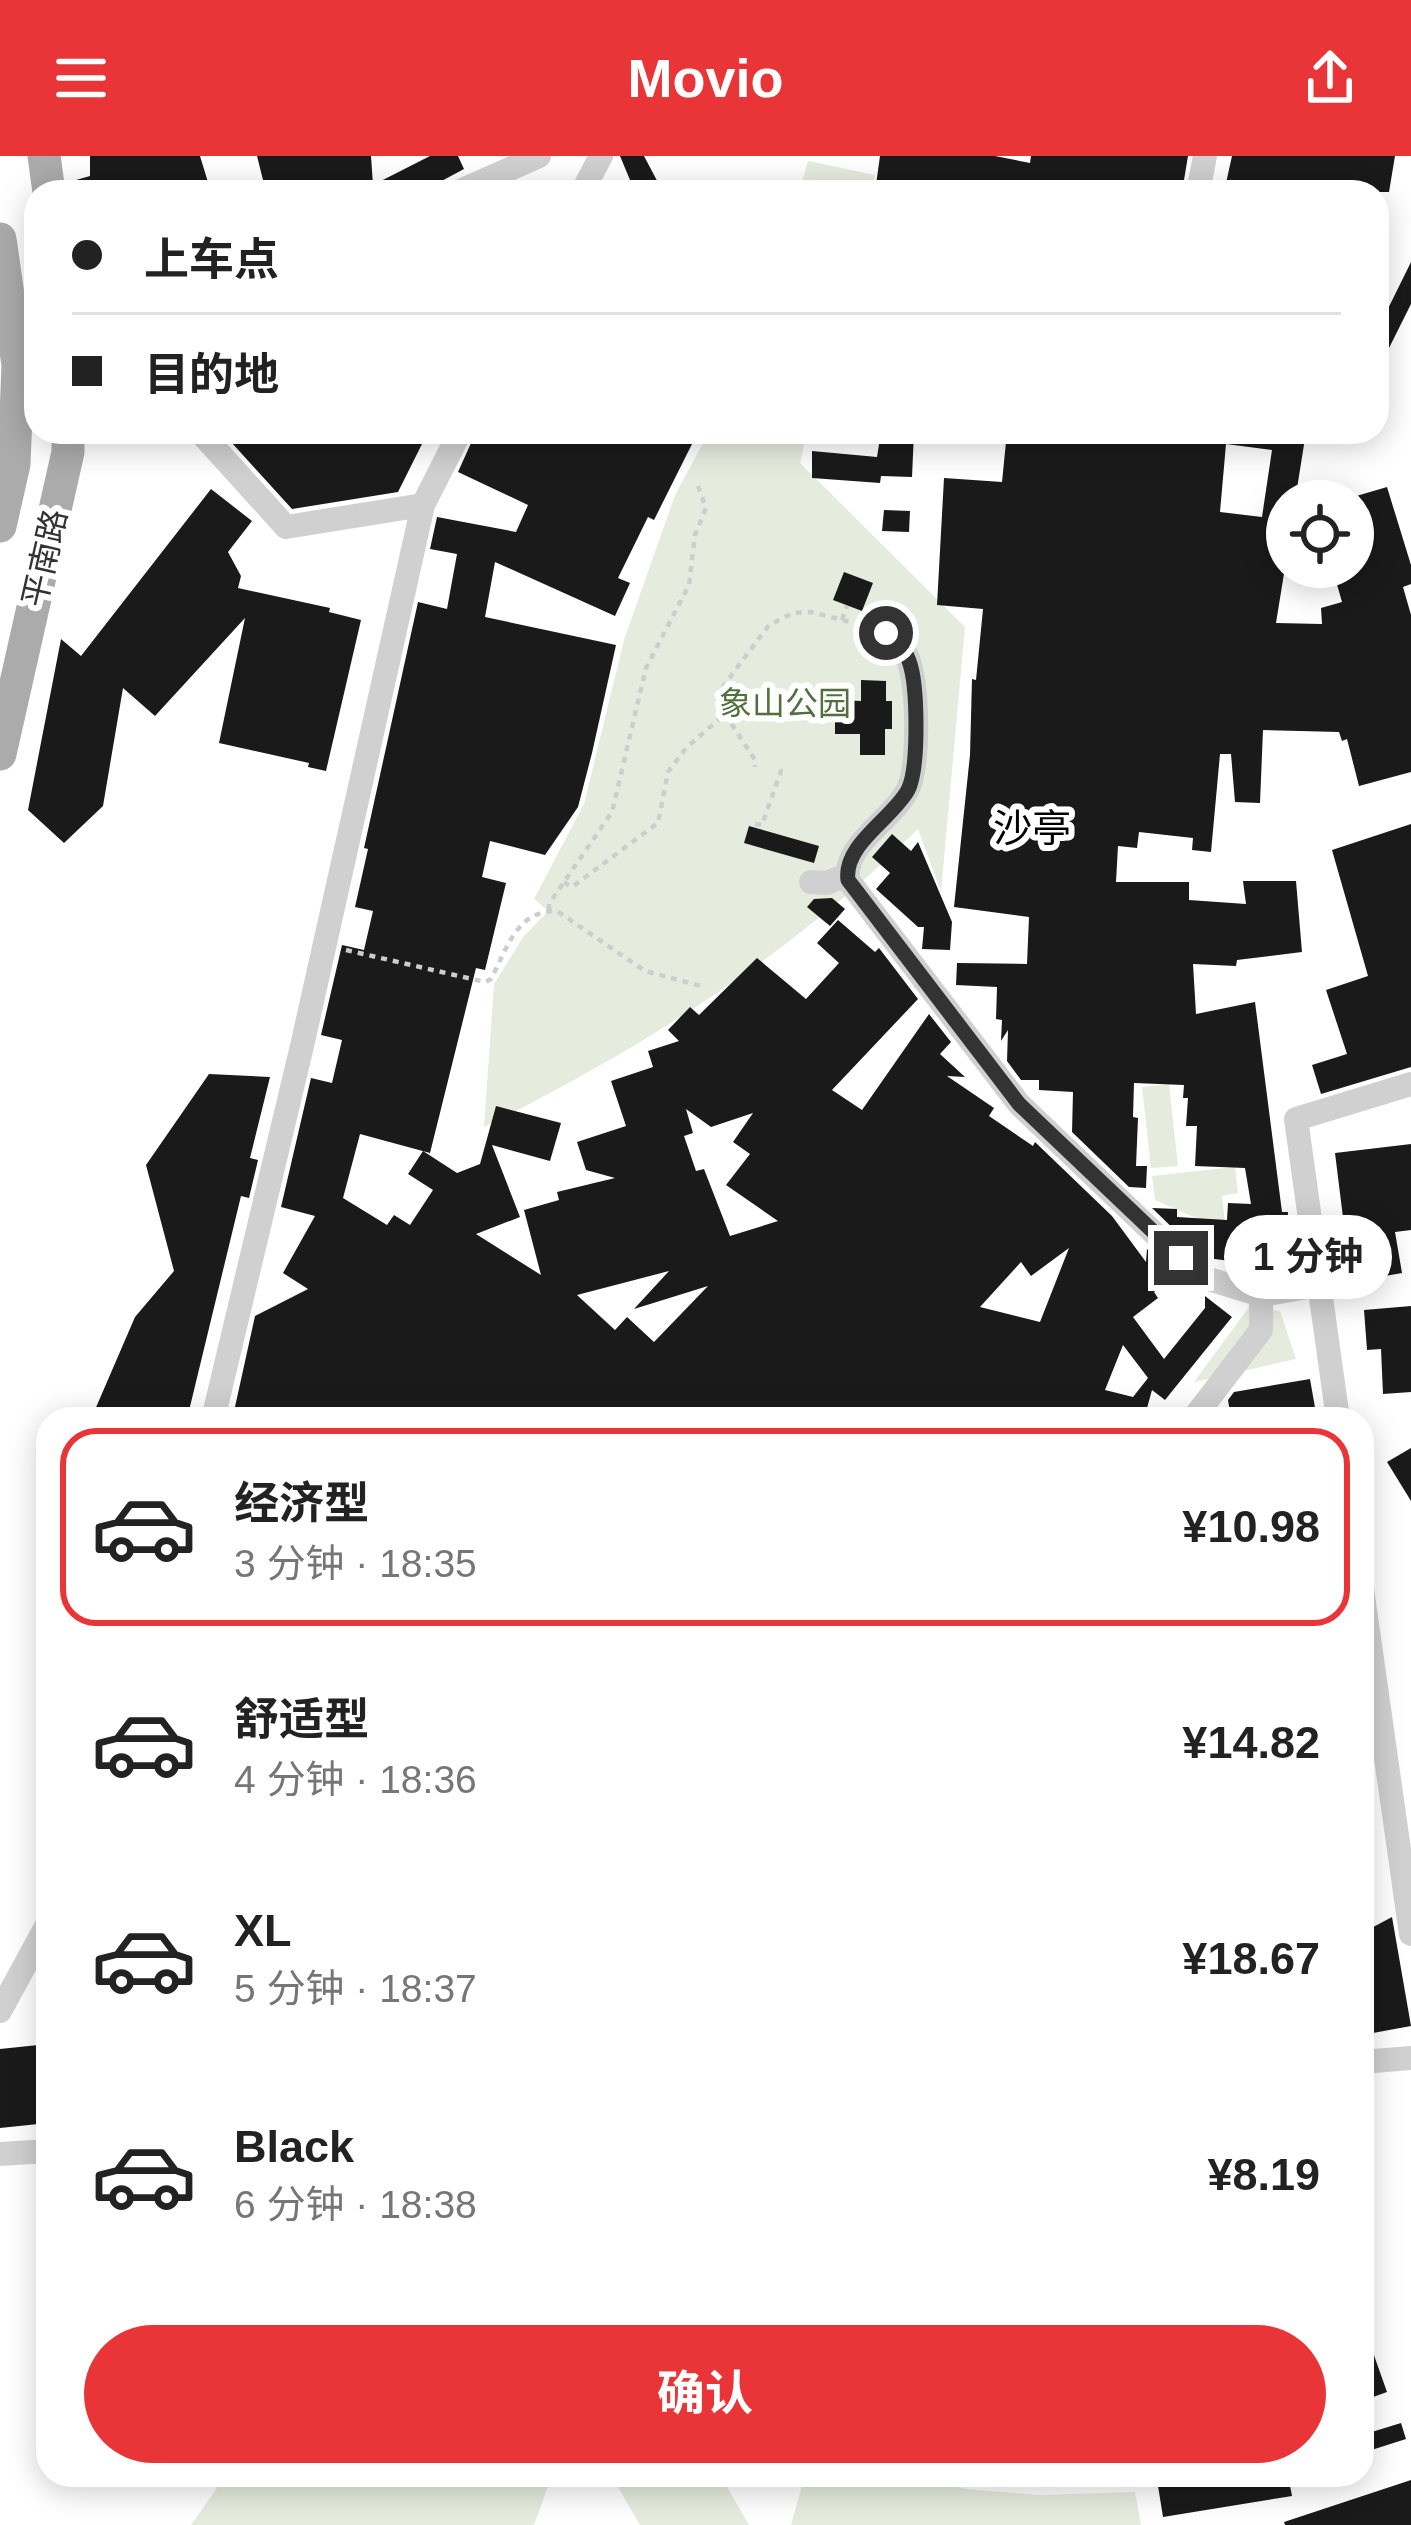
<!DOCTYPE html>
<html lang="zh">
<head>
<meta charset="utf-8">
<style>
  :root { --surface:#fff; --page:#f2f2f2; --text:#222; --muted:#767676; --line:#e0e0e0; --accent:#e93537 }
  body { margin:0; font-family:Arial,"Noto Sans SC",sans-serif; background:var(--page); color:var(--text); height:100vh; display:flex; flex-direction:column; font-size:45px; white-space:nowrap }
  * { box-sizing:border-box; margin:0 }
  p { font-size:39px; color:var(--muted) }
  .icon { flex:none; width:66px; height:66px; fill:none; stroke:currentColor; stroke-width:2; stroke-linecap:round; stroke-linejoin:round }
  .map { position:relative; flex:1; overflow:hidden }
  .sheet { position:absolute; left:36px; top:1251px; width:1338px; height:1080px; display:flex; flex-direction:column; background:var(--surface); border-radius:36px; box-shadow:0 6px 30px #0003 }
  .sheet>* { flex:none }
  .banner { position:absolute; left:24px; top:24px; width:1365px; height:264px; border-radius:36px; box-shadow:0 6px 30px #0003; display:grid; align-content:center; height:264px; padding:0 48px; background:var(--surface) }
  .tools { position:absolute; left:1266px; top:324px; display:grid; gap:24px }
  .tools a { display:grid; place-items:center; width:108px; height:108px; border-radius:50%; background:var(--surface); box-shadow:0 6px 30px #0003; font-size:60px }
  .end { position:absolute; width:54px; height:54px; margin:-27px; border:15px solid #333; background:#fff; box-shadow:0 0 0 6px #fff }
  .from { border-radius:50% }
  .bubble { position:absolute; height:84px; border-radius:42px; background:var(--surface); box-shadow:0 6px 30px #0003; font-size:39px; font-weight:700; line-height:84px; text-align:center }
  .banner b { display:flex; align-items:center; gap:42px; height:114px; font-size:45px }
  .banner b+b { border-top:3px solid var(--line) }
  .banner i { width:30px; height:30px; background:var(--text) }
  ul { padding:21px 0 0; list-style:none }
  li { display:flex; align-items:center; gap:36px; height:198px; margin:0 24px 18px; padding:0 24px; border:6px solid transparent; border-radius:36px }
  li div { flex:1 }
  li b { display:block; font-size:45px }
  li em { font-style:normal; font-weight:700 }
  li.selected { border-color:var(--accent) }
  li>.icon { width:108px; height:108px; stroke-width:1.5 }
  .primary-button { display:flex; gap:24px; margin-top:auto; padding:24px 48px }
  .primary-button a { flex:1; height:138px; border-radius:72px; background:var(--accent); color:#fff; font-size:48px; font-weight:700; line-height:138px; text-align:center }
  header { display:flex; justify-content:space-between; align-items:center; height:156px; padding:0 48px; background:var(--accent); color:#fff; font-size:54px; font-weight:700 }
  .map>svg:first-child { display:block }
  .green { fill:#e5ecde }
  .building { fill:#1a1a1a; fill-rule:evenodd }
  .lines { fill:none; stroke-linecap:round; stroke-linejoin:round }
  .path { stroke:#cdcdcd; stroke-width:4.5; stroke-dasharray:6 6; stroke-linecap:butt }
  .minor { stroke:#d0d0d0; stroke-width:24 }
  .major { stroke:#ababab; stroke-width:33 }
  .route { stroke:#333; stroke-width:15 }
  .labels { text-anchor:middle; stroke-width:12; stroke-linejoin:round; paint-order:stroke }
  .street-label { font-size:33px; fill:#333; stroke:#fff }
  .park-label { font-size:33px; fill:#52703e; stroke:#fff }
  .quarter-label { font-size:39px; fill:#000; stroke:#fff }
</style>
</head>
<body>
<header><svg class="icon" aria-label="menu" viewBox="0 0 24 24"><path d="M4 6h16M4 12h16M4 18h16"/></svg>Movio<svg class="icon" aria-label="share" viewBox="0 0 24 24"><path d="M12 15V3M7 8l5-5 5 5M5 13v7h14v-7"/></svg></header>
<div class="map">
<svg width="1411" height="2369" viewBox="0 0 1411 2369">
  <rect width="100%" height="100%" fill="#fff"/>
  <path class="green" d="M808 5 875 19 871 36H799Z
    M709 276H807L800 307 965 471 941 736 918 673C793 798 641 893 484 971L494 828 524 780 548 755 534 743 584 648 624 484 675 339Z
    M1169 928 1178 1010 1151 1012 1142 931Z
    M1235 1011 1238 1037 1222 1040 1226 1075 1155 1044 1152 1020Z
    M1249 1151 1280 1155 1296 1203 1194 1226Z
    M226 2319H552L534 2369H191Z
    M611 2319H720L749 2369H640Z
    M805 2319H903L966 2333 1039 2339 1135 2336 1141 2369H791Z"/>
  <path class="building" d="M90 0H200L211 36H70L69 26 90 20Z
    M257 0H371L373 29 430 0H458L464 13 421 36H266Z
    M620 0H644L663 36H635Z
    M880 0H995L1030 7 1031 0H1188L1182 36H875Z
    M1232 0H1395L1389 36H1224Z
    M1411 106V148L1377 216V175Z
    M222 276H428L398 336 292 353Z
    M476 276H698L654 364 648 361 618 422 630 427 615 460 495 406 485 461 616 489 592 597 578 651 545 699 490 685 482 721 506 727 485 814 476 812 430 997 360 978 343 1042 387 1069 394 1059 410 1069 433 1034 408 1018 423 995 457 1017 480 1008 496 950 561 967 550 1005 492 989 520 1061 476 1078 541 1119 524 1054 559 1044 557 1036 615 1022 586 1014 577 986 626 970 611 925 653 911 648 895 679 885 668 874 690 851 699 859 757 802 806 843 839 807 817 787 838 764 875 796 879 792 918 843 832 934 862 954 929 858 951 886 940 898 965 921 947 920 994 952 989 960 1033 990 1035 986 1112 1060 1146 1106 1147 1093 1175 1120 1154 1136 1158 1142 1133 1161 1164 1203 1205 1152V1140L1232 1161 1165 1244 1152 1234 1144 1263H246L233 1260 255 1160 308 1133 283 1117 315 1060 281 1051 311 922 332 927 342 884 321 879 342 789 364 794 373 755 355 751 368 693 364 692 418 446 447 453 457 398 430 393 437 361 516 376 528 349 458 316ZM686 953 711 971 753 957 733 986 750 998 726 1029 778 1065 730 1080 704 1013 696 1015 684 980 693 977ZM1069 1092 1040 1166 980 1151 1021 1106 1031 1120ZM669 1115 634 1153 708 1130 654 1186 627 1161 615 1174 577 1139ZM1123 1189 1148 1222 1133 1241 1105 1234Z
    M881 276H914L912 321 881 320 880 327 812 322V295L877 301Z
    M1007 276H1306L1295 345H1287V399L1276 467 1322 468 1321 452 1342 446 1332 411H1353V341L1387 331 1411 409V428L1403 431 1411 459V616L1359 630 1347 583 1342 585 1339 576 1263 574 1260 647 1235 646 1231 598H1220L1211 696 1192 694 1193 682 1139 676 1137 692 1118 690 1116 726H1189V744L1246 748 1243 725H1296L1302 796 1237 804 1236 810 1193 808 1196 858 1255 846 1282 1056H1288L1287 1077H1271L1269 1110 1207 1102 1208 1084 1184 1083 1152 1052 1177 1053V1061L1227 1064 1228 1047 1251 1048 1245 1012 1195 1010 1197 970H1186L1188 942H1183L1184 929 1134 927 1133 961 1138 962 1136 1010H1147L1146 1032 1129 1031 1072 976 1073 936 1039 934V924H1021L1007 905 1008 874 1001 885 1002 864 996 863 997 831 956 829 957 807 1027 808 1029 761 954 751 970 599 972 523 976 524 983 453 937 449 944 322 1002 326ZM1226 288 1272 294 1262 361 1220 356Z
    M211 333 252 365 228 396 241 420 238 432 330 452 329 456 361 464 326 615 308 611 309 607 219 587 245 462 155 560 123 532 103 650 64 687 28 654 61 483 81 500Z
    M884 354 910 355 909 376 882 375Z
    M844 416 873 427 862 455 833 444Z
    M861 524 886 525V545H892V573H885V599H860V578H835V544L861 545Z
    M1411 668V911L1321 938 1312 909 1347 898 1326 834 1368 820 1332 694Z
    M749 670 819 690 814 707 744 687Z
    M892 678 911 695 918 686 952 766 950 794 922 793 924 771H918L876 733 890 717 872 701Z
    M832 742 845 753 830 770 807 751 814 743Z
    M209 918 270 921 250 1002 258 1004 249 1042 241 1040 187 1263H91L135 1161 174 1115 146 1009Z
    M1411 988V1074L1395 1076 1402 1117 1351 1126 1335 997Z
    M1411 1150V1236L1383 1238 1381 1193 1367 1194 1364 1154Z
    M1310 1223 1317 1263H1231L1228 1244 1234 1236Z
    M1411 1292V1345L1387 1306Z
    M1392 1761 1411 1870 1362 1879V1777Z
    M48 1888V1967L0 1972V1893Z
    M1364 2171 1387 2236 1362 2245V2172Z
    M1401 2267 1406 2283 1362 2297V2279Z
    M1224 2319H1288L1292 2340 1163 2361 1158 2330Z
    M1411 2324V2369H1285L1284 2366Z"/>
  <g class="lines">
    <path class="path" d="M842 464 847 450
      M725 558 755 604V611
      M755 668 762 669 781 615H785
      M564 726 571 731 576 728 658 667 668 616 687 591 725 558 724 529 769 469 793 457 811 456 854 467
      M549 754V748L612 656 646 512 689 429 695 379 706 352 698 330
      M346 794 485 826 491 823C508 791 516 755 557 755L645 815 701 830"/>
    <path class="minor" d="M458 36 539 0
      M582 36 601 0
      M1198 36 1205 0
      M200 276 286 371 423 349
      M874 472C885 477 898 483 904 494 919 517 920 609 908 633 893 664 843 688 848 724L1019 948 1199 1120 1261 1139 1319 1129
      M811 726 827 727 846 719
      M213 1263 302 890 423 349 460 276
      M1193 1263 1261 1174V1139
      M1338 1263 1296 963 1411 928
      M1362 1433 1411 1778
      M0 1855 48 1767
      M1362 1906 1411 1902
      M0 1998 48 1995"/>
    <path class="major" d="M44 0 49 36
      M0 83 18 209 14 308 0 370
      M0 598 68 296V276"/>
  </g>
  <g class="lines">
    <path class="route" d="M886 477C897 485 904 491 909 505 918 529 919 612 908 634 892 663 843 689 848 724L1019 948 1181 1102"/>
  </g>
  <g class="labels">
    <g class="street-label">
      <text transform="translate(44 402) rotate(-77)" y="12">平南路</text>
    </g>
    <g class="park-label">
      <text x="785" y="559">象山公园</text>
    </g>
    <g class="quarter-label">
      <text x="1032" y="686">沙亭</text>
    </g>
  </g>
</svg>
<div class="tools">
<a><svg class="icon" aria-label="locate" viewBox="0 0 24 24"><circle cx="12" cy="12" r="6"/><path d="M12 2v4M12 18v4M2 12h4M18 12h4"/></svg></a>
</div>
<i class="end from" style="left:886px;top:477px"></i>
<i class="end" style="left:1181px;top:1102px"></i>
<div class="bubble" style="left:1224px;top:1059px;width:168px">1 分钟</div>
<div class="banner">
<b><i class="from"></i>上车点</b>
<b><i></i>目的地</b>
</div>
<section class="sheet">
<ul>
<li class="selected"><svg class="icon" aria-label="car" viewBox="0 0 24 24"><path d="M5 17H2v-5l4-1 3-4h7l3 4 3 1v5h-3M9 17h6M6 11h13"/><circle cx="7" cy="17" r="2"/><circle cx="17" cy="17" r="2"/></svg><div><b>经济型</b><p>3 分钟 · 18:35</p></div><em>¥10.98</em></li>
<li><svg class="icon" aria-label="car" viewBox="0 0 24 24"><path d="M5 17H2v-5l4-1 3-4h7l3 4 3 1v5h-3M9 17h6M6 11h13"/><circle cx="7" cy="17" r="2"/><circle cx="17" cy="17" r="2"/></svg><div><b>舒适型</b><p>4 分钟 · 18:36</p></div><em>¥14.82</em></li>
<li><svg class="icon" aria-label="car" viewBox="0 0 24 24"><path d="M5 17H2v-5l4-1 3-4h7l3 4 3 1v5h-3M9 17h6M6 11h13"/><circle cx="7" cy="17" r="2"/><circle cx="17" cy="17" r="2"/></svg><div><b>XL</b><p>5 分钟 · 18:37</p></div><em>¥18.67</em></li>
<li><svg class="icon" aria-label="car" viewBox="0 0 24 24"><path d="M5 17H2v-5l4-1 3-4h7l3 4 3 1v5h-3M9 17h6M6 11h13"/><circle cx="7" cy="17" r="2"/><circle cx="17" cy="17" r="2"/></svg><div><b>Black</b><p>6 分钟 · 18:38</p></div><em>¥8.19</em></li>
</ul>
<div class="primary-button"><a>确认</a></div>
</section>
</div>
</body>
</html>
